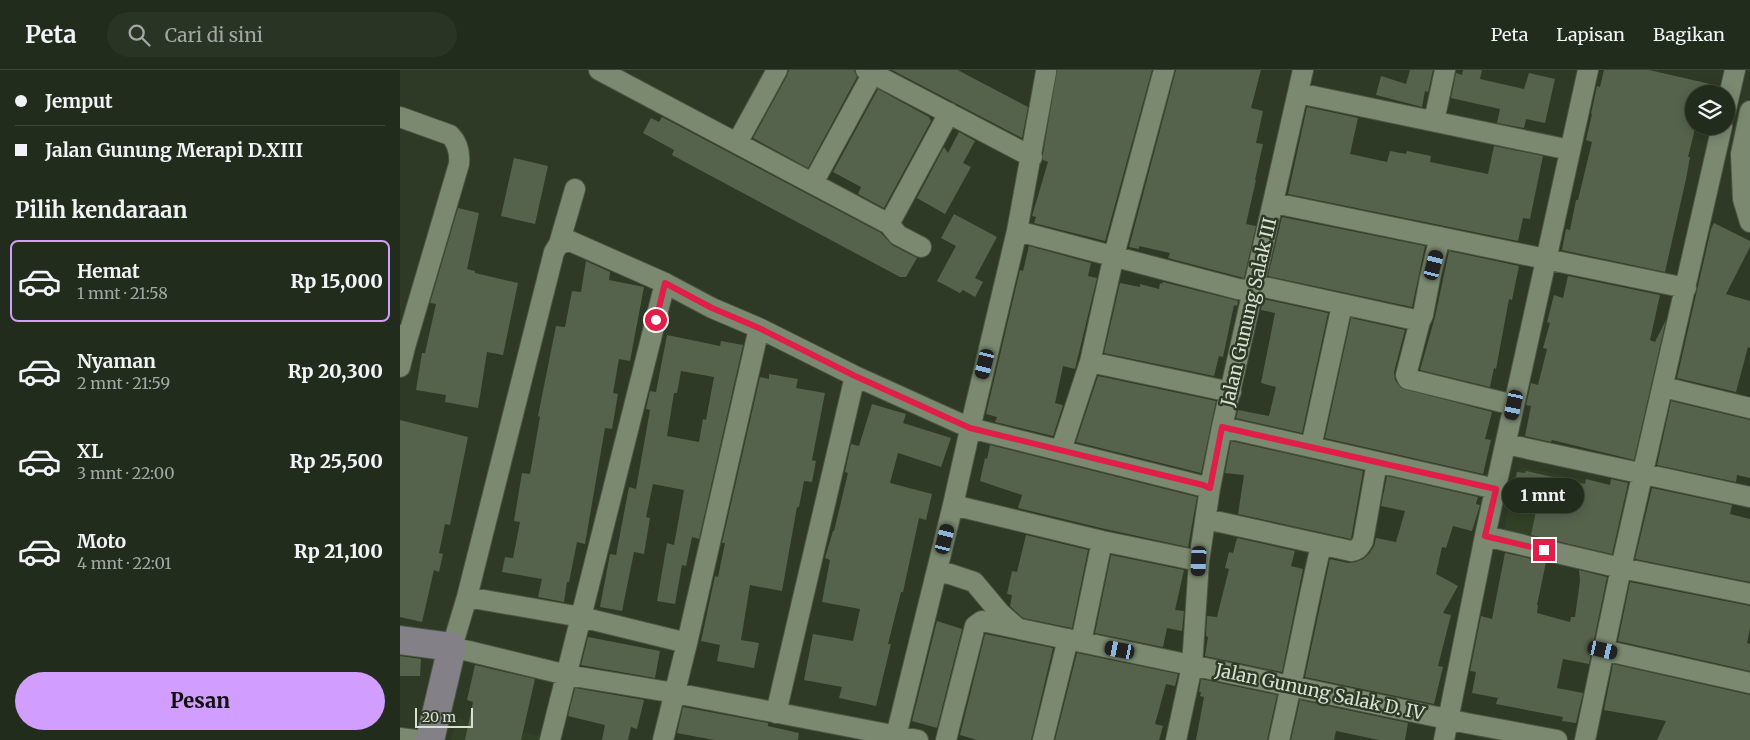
<!DOCTYPE html>
<html lang="id">
<head>
<meta charset="utf-8">
<style>
  :root { --surface:#222c1c; --page:#2a3425; --text:#f1f3f6; --muted:#a2a7a3; --line:#3f483b; --accent:#d19dfe }
  body { margin:0; font-family:Merriweather,serif; background:var(--page); color:var(--text); height:100vh; display:flex; flex-direction:column; font-size:19px; white-space:nowrap }
  * { box-sizing:border-box; margin:0 }
  p { font-size:16px; color:var(--muted) }
  .icon { flex:none; width:28px; height:28px; fill:none; stroke:currentColor; stroke-width:2; stroke-linecap:round; stroke-linejoin:round }
  .map { position:relative; flex:1; overflow:hidden }
  .panel { display:flex; flex-direction:column; background:var(--surface); width:400px }
  .panel>* { flex:none }
  .guide { display:grid; align-content:center; height:110px; padding:0 15px; background:var(--surface) }
  .fabs { position:absolute; left:1285px; top:15px; display:grid; gap:10px }
  .fabs a { display:grid; place-items:center; width:50px; height:50px; border-radius:50%; background:var(--surface); box-shadow:0 2px 12px #0003,0 0 0 1px var(--line); font-size:25px }
  .scale { position:absolute; left:15px; bottom:12px; width:58px; box-sizing:border-box; padding-left:5px; border:2px solid #d8e0d3; border-top:0; font-size:14px; line-height:18px; white-space:nowrap; color:#d8e0d3; -webkit-text-stroke:4px #2e3a25; paint-order:stroke }
  .end { position:absolute; width:22px; height:22px; margin:-11px; border:6px solid #e11d48; background:#fff; box-shadow:0 0 0 2px #fff }
  .from { border-radius:50% }
  .bubble { position:absolute; height:35px; border-radius:18px; background:var(--surface); box-shadow:0 2px 12px #0003,0 0 0 1px var(--line); font-size:16px; font-weight:800; line-height:35px; text-align:center }
  .car { position:absolute; width:15px; height:30px; margin:-15px -8px; border-radius:6px; box-shadow:0 0 4px 1px #0007; background:linear-gradient(#222 24%,#8ab4d8 0 40%,#222 0 76%,#8ab4d8 0 86%,#222 0) }
  .guide b { display:flex; align-items:center; gap:18px; height:48px; font-size:19px }
  .guide b+b { border-top:1px solid var(--line) }
  .guide i { width:12px; height:12px; background:var(--text) }
  ul { padding:0; list-style:none }
  li { display:flex; align-items:center; gap:15px; height:82px; margin:0 10px 8px; padding:0 5px; border:2px solid transparent; border-radius:8px }
  li div { flex:1 }
  li b { display:block; font-size:19px }
  li em { font-style:normal; font-weight:800 }
  li.current { border-color:var(--accent) }
  li>.icon { width:45px; height:45px; stroke-width:1.5 }
  h2 { padding:0 15px; font-size:22px; line-height:60px }
  .primary-button { display:flex; gap:10px; margin-top:auto; padding:10px 15px }
  .primary-button a { flex:1; height:58px; border-radius:30px; background:var(--accent); color:#111; font-size:20px; font-weight:800; line-height:58px; text-align:center }
  header { display:flex; align-items:center; gap:30px; box-sizing:border-box; height:70px; padding:0 25px; background:var(--surface); border-bottom:1px solid var(--line) }
  header strong { font-size:24px }
  nav { display:flex; gap:28px; margin-inline-start:auto; font-size:18px }
  .search { width:350px; height:45px; background:var(--page); display:flex; align-items:center; gap:12px; box-sizing:border-box; padding:0 18px; border-radius:28px; color:var(--muted); font-size:19px }
  main { display:flex; flex:1; min-height:0 }
  .map>svg:first-child { display:block }
  .built { fill:#314125 }
  .building { fill:#55634c; fill-rule:evenodd }
  .lines { fill:none; stroke-linecap:round; stroke-linejoin:round }
  .street-casing { stroke:#4c5644; stroke-width:22 }
  .secondary-casing { stroke:#4c5644; stroke-width:30 }
  .street { stroke:#7a8970; stroke-width:20 }
  .secondary { stroke:#838088; stroke-width:28 }
  .route { stroke:#e11d48; stroke-width:6 }
  .labels { text-anchor:middle; stroke-width:5; stroke-linejoin:round; paint-order:stroke }
  .street-label { font-size:18px; fill:#d8e0d3; stroke:#2e3a25 }
</style>
</head>
<body>
<header>
<strong>Peta</strong>
<div class="search"><svg class="icon" aria-label="search" viewBox="0 0 24 24"><circle cx="10" cy="10" r="6"/><path d="M15 15l6 6"/></svg>Cari di sini</div>
<nav><a>Peta</a><a>Lapisan</a><a>Bagikan</a></nav>
</header>
<main>
<section class="panel">
<div class="guide">
<b><i class="from"></i>Jemput</b>
<b><i></i>Jalan Gunung Merapi D.XIII</b>
</div>
<h2>Pilih kendaraan</h2>
<ul>
<li class="current"><svg class="icon" aria-label="car" viewBox="0 0 24 24"><path d="M5 17H2v-5l4-1 3-4h7l3 4 3 1v5h-3M9 17h6M6 11h13"/><circle cx="7" cy="17" r="2"/><circle cx="17" cy="17" r="2"/></svg><div><b>Hemat</b><p>1 mnt · 21:58</p></div><em>Rp 15,000</em></li>
<li><svg class="icon" aria-label="car" viewBox="0 0 24 24"><path d="M5 17H2v-5l4-1 3-4h7l3 4 3 1v5h-3M9 17h6M6 11h13"/><circle cx="7" cy="17" r="2"/><circle cx="17" cy="17" r="2"/></svg><div><b>Nyaman</b><p>2 mnt · 21:59</p></div><em>Rp 20,300</em></li>
<li><svg class="icon" aria-label="car" viewBox="0 0 24 24"><path d="M5 17H2v-5l4-1 3-4h7l3 4 3 1v5h-3M9 17h6M6 11h13"/><circle cx="7" cy="17" r="2"/><circle cx="17" cy="17" r="2"/></svg><div><b>XL</b><p>3 mnt · 22:00</p></div><em>Rp 25,500</em></li>
<li><svg class="icon" aria-label="car" viewBox="0 0 24 24"><path d="M5 17H2v-5l4-1 3-4h7l3 4 3 1v5h-3M9 17h6M6 11h13"/><circle cx="7" cy="17" r="2"/><circle cx="17" cy="17" r="2"/></svg><div><b>Moto</b><p>4 mnt · 22:01</p></div><em>Rp 21,100</em></li>
</ul>
<div class="primary-button"><a>Pesan</a></div>
</section>
<div class="map">
<svg width="1350" height="670" viewBox="0 0 1350 670">
  <rect width="100%" height="100%" fill="#2e3a25"/>
  <path class="built" d="M1123 397 1234 420 1218 493 1103 465 1116 402Z
    M57 648 139 666V669L141 670H51Z"/>
  <path class="building" d="M389 0H454L457 7 408 98 353 68 387 6Z
    M492 0H558L569 6 628 37 622 68Z
    M657 0H752L705 171 634 153 636 147 632 146 648 92 643 90V84Z
    M776 0H861L851 38 863 41 856 73 863 74 855 110H856L846 154 856 156 844 208 768 188 770 183 739 176V179L729 177Z
    M1010 0H1033L1028 22 1025 21 1022 37 976 25 981 6 1006 14Z
    M1063 0H1082L1080 9 1124 19 1129 3 1155 9 1145 53 1126 49 1124 58 1097 53 1100 39 1051 28 1056 3 1062 5Z
    M1204 0H1249L1319 16 1317 24H1294V63L1288 87H1290L1286 109 1265 202 1162 180 1166 159 1170 160 1176 130H1178L1192 72 1186 70 1192 44H1191L1197 16 1200 17Z
    M478 19 529 47 531 51 484 138 458 124 461 117 433 102Z
    M907 37 958 48 950 84 987 92 990 81 1006 84 1007 81 1031 86 1030 92 1088 104 1094 76 1143 86 1130 149 1123 148 1118 171 888 124Z
    M262 47 481 163 492 175 517 188 506 207H500L272 85 274 80 243 63 251 48 259 52Z
    M559 62 575 71 563 93 571 97 545 144 517 128 544 77 548 83Z
    M114 88 148 96 135 154 101 146Z
    M58 138 79 143 67 199 75 201V203L118 213 103 285 87 282 78 338 45 332 46 325 16 320 22 283H25L36 234 30 233Z
    M554 144 597 167 575 208 583 212 575 227 563 220 560 223 537 211 556 176 541 168Z
    M882 147 1025 176 1012 237 868 206Z
    M1314 153 1350 171V177L1326 224 1350 231V278L1348 277 1336 322 1277 308 1311 159Z
    M629 176 691 193 688 206 697 208 675 299 663 296 655 333 663 335 653 366 595 352 597 347 586 344 620 200 623 201Z
    M1049 181 1119 196 1112 230 1109 229 1096 299 1094 298 1090 317 1020 300 1035 247Z
    M186 191 210 202 209 210 244 217 230 291 219 289 213 323 218 324 212 359 205 358 185 474 177 472 169 512H167L164 532 138 527 142 509 102 502 105 487 113 488 120 452 114 451 122 403 130 404 140 347 138 346 156 256 165 257 172 221 181 222Z
    M1168 206 1260 225 1250 270 1255 272 1266 250 1234 390 1152 370 1151 372 1125 366 1131 336 1126 335 1131 313 1138 315 1147 279 1143 278 1150 253 1147 252 1154 225 1163 228Z
    M763 212 838 231 837 236 834 235 823 287 819 286 814 306 704 283 720 213 740 217V214L759 219 760 213 762 214Z
    M863 229 928 243 902 363 836 348 838 340 869 346 876 317 861 313 875 243 861 240Z
    M951 248 1005 260 994 302 995 310 1001 318 1092 342 1085 369 1091 370 1083 404 925 368Z
    M267 265 320 276 321 271 343 275 299 469 292 467 286 496 282 495 275 534 257 531 267 473 274 475 284 420 253 414 246 447 250 448 244 484 234 482 222 541 200 537 210 484 216 485 229 417 236 419 250 340 246 339 250 321 256 322ZM281 301 314 307 306 350 303 349 299 372 267 366 274 323H277Z
    M369 304 398 309 396 318 425 323 412 390 416 391 412 412 404 411 399 437H397L382 521 350 515 341 570 359 573 354 598 317 591 320 575 301 571 315 506 318 507 325 473H322L360 307 369 309Z
    M698 306 816 331 801 403 676 372Z
    M1271 331 1350 350V408L1337 405 1336 412 1257 395Z
    M472 334 506 344 503 353 551 368 541 397 498 383 490 413 532 424 526 450 519 448 503 522H501L488 574H491L476 636 439 628 442 617 404 610 413 564 453 571 460 539 422 532 430 490 425 488 433 461H434L448 403 445 402 451 374 459 376Z
    M0 350 68 367 50 455 45 454 39 483 43 484 39 502 34 500 22 552 0 547Z
    M831 371 963 401 951 469 838 444 844 405 825 403Z
    M590 375 797 427 788 477 705 459 618 438 622 425 580 411 585 388 587 389Z
    M1126 401 1185 414 1186 409 1210 415 1211 409 1228 413 1212 484 1131 465 1137 436 1119 431 1120 424 1113 422 1117 402 1125 403Z
    M987 406 1078 427 1076 434 1080 435 1072 461 1053 456 1046 478 1042 477 1036 504 1058 516 1043 543 1051 545 1038 596 1043 597 1034 634 905 607 930 489 948 493 956 492 963 489 969 484 974 476 976 468 996 472 1005 441 981 436Z
    M1252 418 1332 435 1330 444 1350 449V512L1235 489Z
    M626 465 688 480 672 558 623 548 610 536 612 525 607 524 612 501 617 502Z
    M837 468 895 481 891 496 903 499 882 602 805 586 808 567 806 566 807 546 817 547 829 499 825 498 829 482 833 483Z
    M1105 483 1146 492 1137 535H1138L1137 543 1170 552 1171 547H1175L1180 511 1179 500 1207 507 1189 594 1163 589 1157 618 1183 623 1176 653 1162 651 1163 647 1096 634 1098 628 1072 623 1076 602 1070 601 1081 546 1092 549Z
    M711 485 784 500 775 540 784 541 782 561 767 558 763 577 695 563Z
    M1230 512 1350 536V558L1347 573 1350 574V601L1218 571Z
    M537 551 562 559 537 658 512 651Z
    M585 564 653 578 631 670H577L560 665Z
    M188 567 260 581 255 608 181 595Z
    M677 583 778 604 775 616 766 614 755 654 763 656 759 670H655Z
    M0 586 21 589 20 606H0Z
    M1213 594 1350 625V670H1257L1266 651 1204 640Z
    M75 595 135 609 121 670H65L73 632 67 630Z
    M801 609 877 625 867 670H796L804 627 800 626 801 622H799Z
    M175 618 244 630 237 659 231 657 228 670H202L205 655 168 646Z
    M900 630 1008 653 1005 670H979L936 661 934 670H891Z
    M283 637 368 653V656L399 663 398 670H314L277 663Z"/>
  <g class="lines">
    <g class="street-casing">
      <path id="street" d="M199 0 489 154 498 165 521 177
        M466 0 632 87
        M898 23 1170 80
        M1326 39 1335 0
        M1350 41 1341 84 1343 129 1350 152
        M0 47 50 65C58 73 60 83 59 94L5 277
        M1034 51 1045 0
        M337 73 377 0
        M413 113 473 3
        M874 133 1286 218
        M489 154 549 43
        M617 161 838 219 854 221
        M159 174 175 119
        M855 215 1020 251 1006 305 1008 309 1114 335
        M1020 251 1023 245 1030 208 1040 167
        M690 292 831 322
        M0 297 5 277 1 265
        M1263 317 1350 338
        M822 357 1096 419
        M1106 374 1350 427
        M911 377 942 235
        M661 380 690 292 714 185 764 0
        M553 435 702 471 799 491
        M806 449 951 481C958 480 960 477 963 471L977 392
        M1085 466 1221 498 1350 524
        M537 502 550 504 574 512 600 543 616 557
        M67 527 181 547 287 573
        M681 572 702 471
        M1203 580 1350 613
        M376 643 455 306
        M0 668 16 670
        M150 670 265 213
        M263 670 287 573 359 258
        M495 670 553 435 573 346 617 161 646 2
        M518 670 275 623 167 605 52 577 67 527 154 182 159 174 170 171 265 213 312 238 359 258 455 306 570 358 810 418
        M546 670 575 556 582 551 1066 653 1157 670
        M643 670 668 569
        M776 670 792 596 799 491 810 418 822 357 903 0
        M879 670C894 605 906 540 921 475
        M1044 670 1085 466 1188 0
        M1185 670 1221 498 1322 56"/>
    </g>
    <g class="secondary-casing">
      <path id="secondary" d="M0 570 52 577 30 670"/>
    </g>
    <use href="#street" class="street"/>
    <use href="#secondary" class="secondary"/>
  </g>
  <g class="lines">
    <path class="route" d="M256 250 265 213 312 238 359 258 455 306 570 358 803 415 810 418 822 357 1096 419 1085 466 1144 480"/>
  </g>
  <g class="labels">
    <g class="street-label">
      <text transform="translate(849 242) rotate(-77)" y="6">Jalan Gunung Salak III</text>
      <text transform="translate(920 622) rotate(12)" y="6">Jalan Gunung Salak D. IV</text>
    </g>
  </g>
</svg>
<div class="fabs">
<a><svg class="icon" aria-label="layers" viewBox="0 0 24 24"><path d="M12 4l9 5-9 5-9-5zM3 14l9 5 9-5"/></svg></a>
</div>
<div class="scale">20 m</div>
<i class="end from" style="left:256px;top:250px"></i>
<i class="end" style="left:1144px;top:480px"></i>
<div class="bubble" style="left:1102px;top:408px;width:82px">1 mnt</div>
<i class="car" style="left:1034px;top:195px;rotate:14deg"></i>
<i class="car" style="left:585px;top:294px;rotate:194deg"></i>
<i class="car" style="left:1114px;top:335px;rotate:192deg"></i>
<i class="car" style="left:545px;top:469px;rotate:14deg"></i>
<i class="car" style="left:799px;top:491px;rotate:183deg"></i>
<i class="car" style="left:720px;top:580px;rotate:281deg"></i>
<i class="car" style="left:1203px;top:580px;rotate:103deg"></i>
</div>
</main>
</body>
</html>
